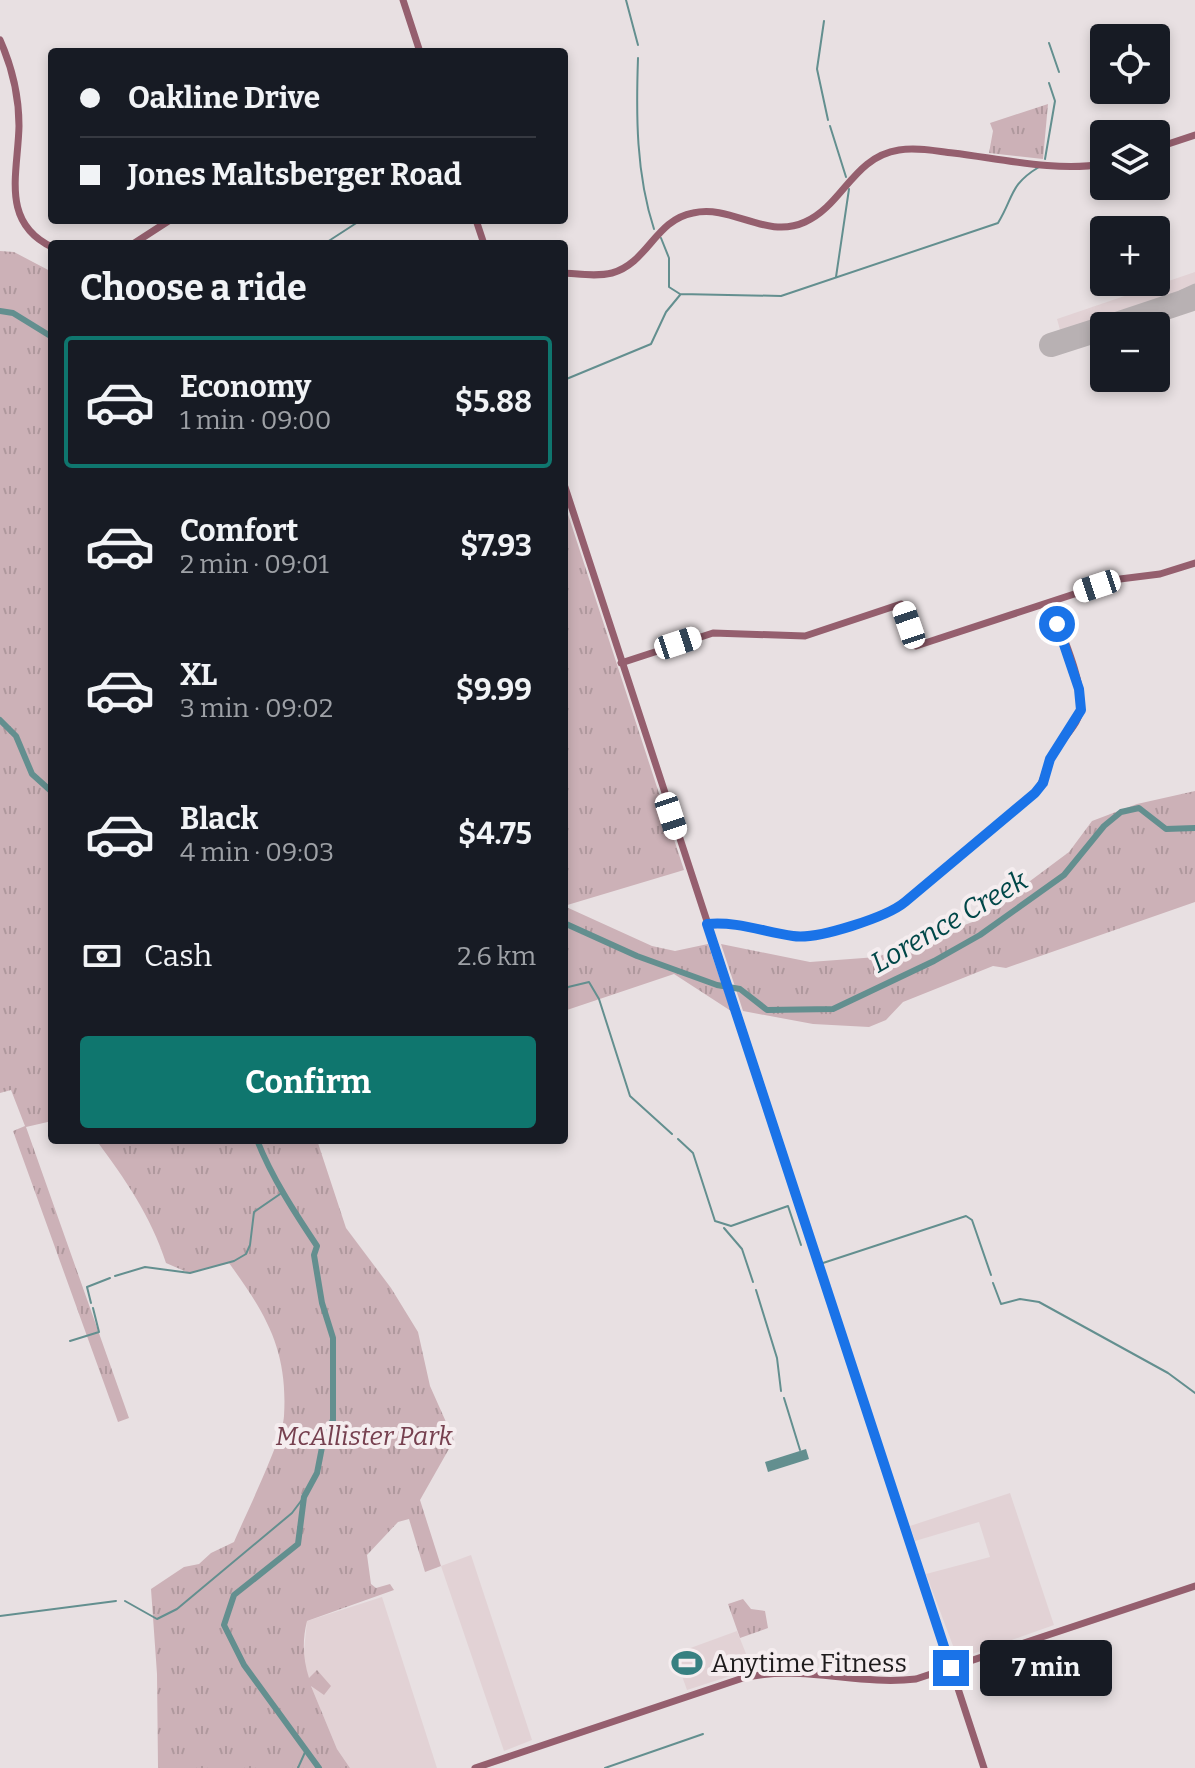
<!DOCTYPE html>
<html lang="en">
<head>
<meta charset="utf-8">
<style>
  :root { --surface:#171b24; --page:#242831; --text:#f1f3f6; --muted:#9ea1a6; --line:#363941; --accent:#0f766e }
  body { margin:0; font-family:Bitter,serif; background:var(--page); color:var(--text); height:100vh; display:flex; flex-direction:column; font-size:30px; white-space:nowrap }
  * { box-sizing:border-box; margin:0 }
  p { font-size:26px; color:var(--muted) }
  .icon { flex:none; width:44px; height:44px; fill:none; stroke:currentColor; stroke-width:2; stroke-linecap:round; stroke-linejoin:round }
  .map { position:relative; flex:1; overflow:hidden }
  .drawer { position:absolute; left:48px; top:240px; width:520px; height:904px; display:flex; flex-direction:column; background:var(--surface); border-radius:8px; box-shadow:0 4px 12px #0003 }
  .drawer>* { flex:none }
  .top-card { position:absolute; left:48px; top:48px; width:520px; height:176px; border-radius:8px; box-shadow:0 4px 12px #0003; display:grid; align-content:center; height:176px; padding:0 32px; background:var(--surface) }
  .controls { position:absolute; left:1090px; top:24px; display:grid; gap:16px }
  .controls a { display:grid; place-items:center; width:80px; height:80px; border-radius:8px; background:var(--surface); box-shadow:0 4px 12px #0003; font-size:40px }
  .end { position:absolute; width:36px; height:36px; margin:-18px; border:10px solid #1a73e8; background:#fff; box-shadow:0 0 0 4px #fff }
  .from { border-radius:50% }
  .bubble { position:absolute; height:56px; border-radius:8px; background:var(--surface); box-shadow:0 4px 12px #0003; font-size:26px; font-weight:700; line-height:56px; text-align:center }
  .car { position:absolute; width:24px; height:48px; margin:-24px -12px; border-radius:10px; box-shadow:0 0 6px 2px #0007; background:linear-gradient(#fff 24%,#345 0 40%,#fff 0 76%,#345 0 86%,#fff 0) }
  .top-card b { display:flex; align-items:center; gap:28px; height:76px; font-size:30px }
  .top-card b+b { border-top:2px solid var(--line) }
  .top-card i { width:20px; height:20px; background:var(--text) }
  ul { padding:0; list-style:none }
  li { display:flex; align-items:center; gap:24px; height:132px; margin:0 16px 12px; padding:0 16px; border:4px solid transparent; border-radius:8px }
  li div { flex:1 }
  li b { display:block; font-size:30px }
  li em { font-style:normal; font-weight:700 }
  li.selected { border-color:var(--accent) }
  li>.icon { width:72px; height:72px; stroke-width:1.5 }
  h2 { padding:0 32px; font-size:36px; line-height:96px }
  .pay { display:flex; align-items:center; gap:20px; height:88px; padding:0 32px; font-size:30px }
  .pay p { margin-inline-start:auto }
  .action { display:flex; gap:16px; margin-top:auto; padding:16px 32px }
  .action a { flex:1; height:92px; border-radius:8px; background:var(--accent); color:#fff; font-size:32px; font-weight:700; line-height:92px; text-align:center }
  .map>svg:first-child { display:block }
  .built { fill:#e2d2d5 }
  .grass { fill:url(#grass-tufts) }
  .water { fill:#638f8f }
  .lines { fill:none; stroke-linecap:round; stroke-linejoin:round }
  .stream { stroke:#638f8f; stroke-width:2 }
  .river { stroke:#638f8f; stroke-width:6 }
  .taxiway { stroke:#b8b1b3; stroke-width:9 }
  .runway { stroke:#b8b1b3; stroke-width:24 }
  .secondary { stroke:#955f6e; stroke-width:7 }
  .route { stroke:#1a73e8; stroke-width:10 }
  .labels { text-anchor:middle; stroke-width:8; stroke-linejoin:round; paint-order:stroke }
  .park-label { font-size:26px; font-style:italic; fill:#76404f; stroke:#f5edef }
  .poi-label { font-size:26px; fill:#1e1b1c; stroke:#f5edef; text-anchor:start }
  .water-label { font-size:28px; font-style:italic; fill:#004748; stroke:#f5edef }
</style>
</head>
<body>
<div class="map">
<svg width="1195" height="1768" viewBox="0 0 1195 1768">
  <defs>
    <pattern id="grass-tufts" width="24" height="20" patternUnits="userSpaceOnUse" patternTransform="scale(2)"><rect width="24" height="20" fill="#ccb1b7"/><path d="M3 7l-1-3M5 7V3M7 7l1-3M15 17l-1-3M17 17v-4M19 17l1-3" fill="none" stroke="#af989d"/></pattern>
  </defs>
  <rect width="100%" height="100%" fill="#e8e0e2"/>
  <path class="built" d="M1195 272V305L1131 326H1104V335L1047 354 1042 336 1060 330 1057 319Z
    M1010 1493 1054 1625 958 1659 926 1574 990 1557 979 1522 915 1541 910 1526Z
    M471 1555 532 1740 504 1751 441 1566Z
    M382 1597 437 1768H350L337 1749 311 1686 303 1660 307 1621Z
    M737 1631 752 1669 687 1690 674 1654Z"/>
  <path class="grass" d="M1048 104 1043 159 989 153 993 131 990 123Z
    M0 251 14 252 52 272V1121L26 1127 129 1418 118 1422 13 1131 25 1126 11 1090 0 1093Z
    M564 502 684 870 564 906 652 946 675 951 708 944 731 1011 674 974 564 1011Z
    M1195 791V902L1006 968 993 966 903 1002 886 1020 869 1027 813 1024 743 1011 721 944 810 962 877 957 978 920 1069 852 1092 821 1137 804Z
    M96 1140H317L346 1228 391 1288 418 1332 430 1386 454 1440 420 1500 441 1566 425 1572 409 1519 398 1522 367 1555 371 1584 376 1588 390 1584 394 1590 307 1621C302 1641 303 1659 309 1678L317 1670 331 1686 324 1695 311 1686 337 1749 350 1768H158L157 1674 151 1589 184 1567 199 1564 211 1553 234 1542C245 1516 283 1438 284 1416 288 1350 266 1314 229 1263L189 1273 166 1263C151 1216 125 1179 96 1140Z
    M743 1599 751 1609 765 1611 768 1628 740 1638 728 1604Z"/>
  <path class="water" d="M806 1449 809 1459 768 1472 765 1462Z"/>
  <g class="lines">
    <path class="stream" d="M626 0 638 45
      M824 21 817 69 828 120
      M1049 43 1059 72
      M638 58C636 115 636 174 654 229
      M830 126 846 177
      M1045 159 1055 101 1049 83
      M661 238 669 258V287L680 294 781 296 998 223C1014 197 1009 185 1039 167
      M324 244 361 220
      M836 277 849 189
      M564 380 651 344 666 312 680 295
      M564 988 589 982 599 999 630 1096 672 1134
      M678 1139 693 1153 715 1221 731 1226 788 1206 801 1245
      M724 1228 742 1249 753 1282
      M823 1263 966 1216 972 1220 991 1275
      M115 1276 145 1267 190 1273 234 1261 246 1254 250 1245 254 1212 283 1192
      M993 1283 1001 1304 1020 1299 1039 1302 1168 1373 1195 1393
      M756 1290 777 1358 781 1391
      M91 1303 87 1287 110 1278
      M70 1341 99 1332 93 1308
      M784 1398 800 1450
      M125 1601 157 1619 177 1609 292 1513 304 1497
      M0 1616 116 1601
      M298 1768 306 1750
      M605 1768 703 1734"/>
    <path class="river" d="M0 311 13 313 52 337
      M0 720 16 736 32 774 52 792
      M564 923 637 956 717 985 740 989 767 1010 833 1009 934 961 980 935 1064 875 1104 826 1121 812 1139 808 1166 829 1195 828
      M257 1140C272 1178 295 1213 317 1246L314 1255 322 1303 333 1338V1420L324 1437 317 1473 304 1497 298 1544 234 1595 224 1625 244 1665 319 1768"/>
    <path class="taxiway" d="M1184 302 1182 294 1195 288"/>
    <path class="runway" d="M1111 326 1195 298
      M1051 345 1104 328"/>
    <path class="secondary" d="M403 0 420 52
      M0 40C12 67 19 97 19 126 18 173 0 222 52 247
      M1156 148 1195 135
      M476 220 484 244
      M133 244 170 220
      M564 273C580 274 597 277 612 273 648 263 655 220 693 213 732 204 766 240 805 222 843 205 853 157 899 150 917 147 935 151 953 153 1002 159 1056 172 1104 164
      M564 484 984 1768
      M621 663 713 633 805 636 901 604 916 646 1120 579 1160 574 1195 563
      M707 924C737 920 764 932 793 936 817 940 887 917 905 902L1035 793C1046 781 1045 766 1053 753 1061 740 1077 727 1080 711 1086 686 1059 627 1050 602
      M475 1768 743 1678C802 1664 857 1686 916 1679L1195 1586"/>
  </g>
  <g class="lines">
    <path class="route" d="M951 1668 707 924C737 921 764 932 793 936 817 940 887 917 905 902L1035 793 1043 783 1050 759 1081 710 1079 689 1057 624"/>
  </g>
  <defs>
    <g id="stadium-bare" transform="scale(2.4)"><path d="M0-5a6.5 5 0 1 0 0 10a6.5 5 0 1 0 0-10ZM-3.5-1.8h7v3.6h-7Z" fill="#378081" stroke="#f5edef" stroke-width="2.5" paint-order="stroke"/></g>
  </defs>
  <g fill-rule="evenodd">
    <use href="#stadium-bare" x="687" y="1663"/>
  </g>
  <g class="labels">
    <g class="park-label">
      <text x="364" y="1445">McAllister Park</text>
    </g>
    <g class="poi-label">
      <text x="711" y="1672">Anytime Fitness</text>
    </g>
    <g class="water-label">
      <text transform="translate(949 921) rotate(-30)" y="10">Lorence Creek</text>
    </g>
  </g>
</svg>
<div class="controls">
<a><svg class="icon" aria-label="locate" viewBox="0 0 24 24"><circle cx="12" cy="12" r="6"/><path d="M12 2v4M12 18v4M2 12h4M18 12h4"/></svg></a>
<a><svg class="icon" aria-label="layers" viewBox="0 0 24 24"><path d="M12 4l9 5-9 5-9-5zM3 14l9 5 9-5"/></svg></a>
<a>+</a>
<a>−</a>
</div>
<i class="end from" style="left:1057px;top:624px"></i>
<i class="end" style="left:951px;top:1668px"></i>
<div class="bubble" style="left:980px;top:1640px;width:132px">7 min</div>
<i class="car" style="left:1097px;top:586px;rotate:252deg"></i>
<i class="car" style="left:909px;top:625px;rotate:341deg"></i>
<i class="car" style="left:678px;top:643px;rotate:72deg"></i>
<i class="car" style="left:671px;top:816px;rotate:162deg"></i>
<div class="top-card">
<b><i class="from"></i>Oakline Drive</b>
<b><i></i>Jones Maltsberger Road</b>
</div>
<section class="drawer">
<h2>Choose a ride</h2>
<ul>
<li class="selected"><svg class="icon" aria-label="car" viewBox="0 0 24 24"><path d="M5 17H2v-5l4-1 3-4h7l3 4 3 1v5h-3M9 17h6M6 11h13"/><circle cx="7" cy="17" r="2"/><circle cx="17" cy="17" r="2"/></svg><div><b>Economy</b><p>1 min · 09:00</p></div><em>$5.88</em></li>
<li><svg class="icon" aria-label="car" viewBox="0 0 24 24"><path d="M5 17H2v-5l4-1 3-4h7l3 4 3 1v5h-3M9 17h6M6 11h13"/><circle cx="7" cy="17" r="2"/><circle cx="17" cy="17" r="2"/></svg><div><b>Comfort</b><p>2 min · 09:01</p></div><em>$7.93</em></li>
<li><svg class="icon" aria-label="car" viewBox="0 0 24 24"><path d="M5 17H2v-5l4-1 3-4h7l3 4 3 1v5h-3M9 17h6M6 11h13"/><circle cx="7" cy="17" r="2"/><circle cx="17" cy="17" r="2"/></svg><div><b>XL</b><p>3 min · 09:02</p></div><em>$9.99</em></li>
<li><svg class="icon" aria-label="car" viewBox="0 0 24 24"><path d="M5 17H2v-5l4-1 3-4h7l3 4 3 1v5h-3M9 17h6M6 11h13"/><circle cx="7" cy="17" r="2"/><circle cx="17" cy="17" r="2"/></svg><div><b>Black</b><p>4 min · 09:03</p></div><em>$4.75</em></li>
</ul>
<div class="pay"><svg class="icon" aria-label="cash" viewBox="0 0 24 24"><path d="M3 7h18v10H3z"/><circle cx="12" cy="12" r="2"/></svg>Cash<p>2.6 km</p></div>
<div class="action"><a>Confirm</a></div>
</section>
</div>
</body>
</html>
